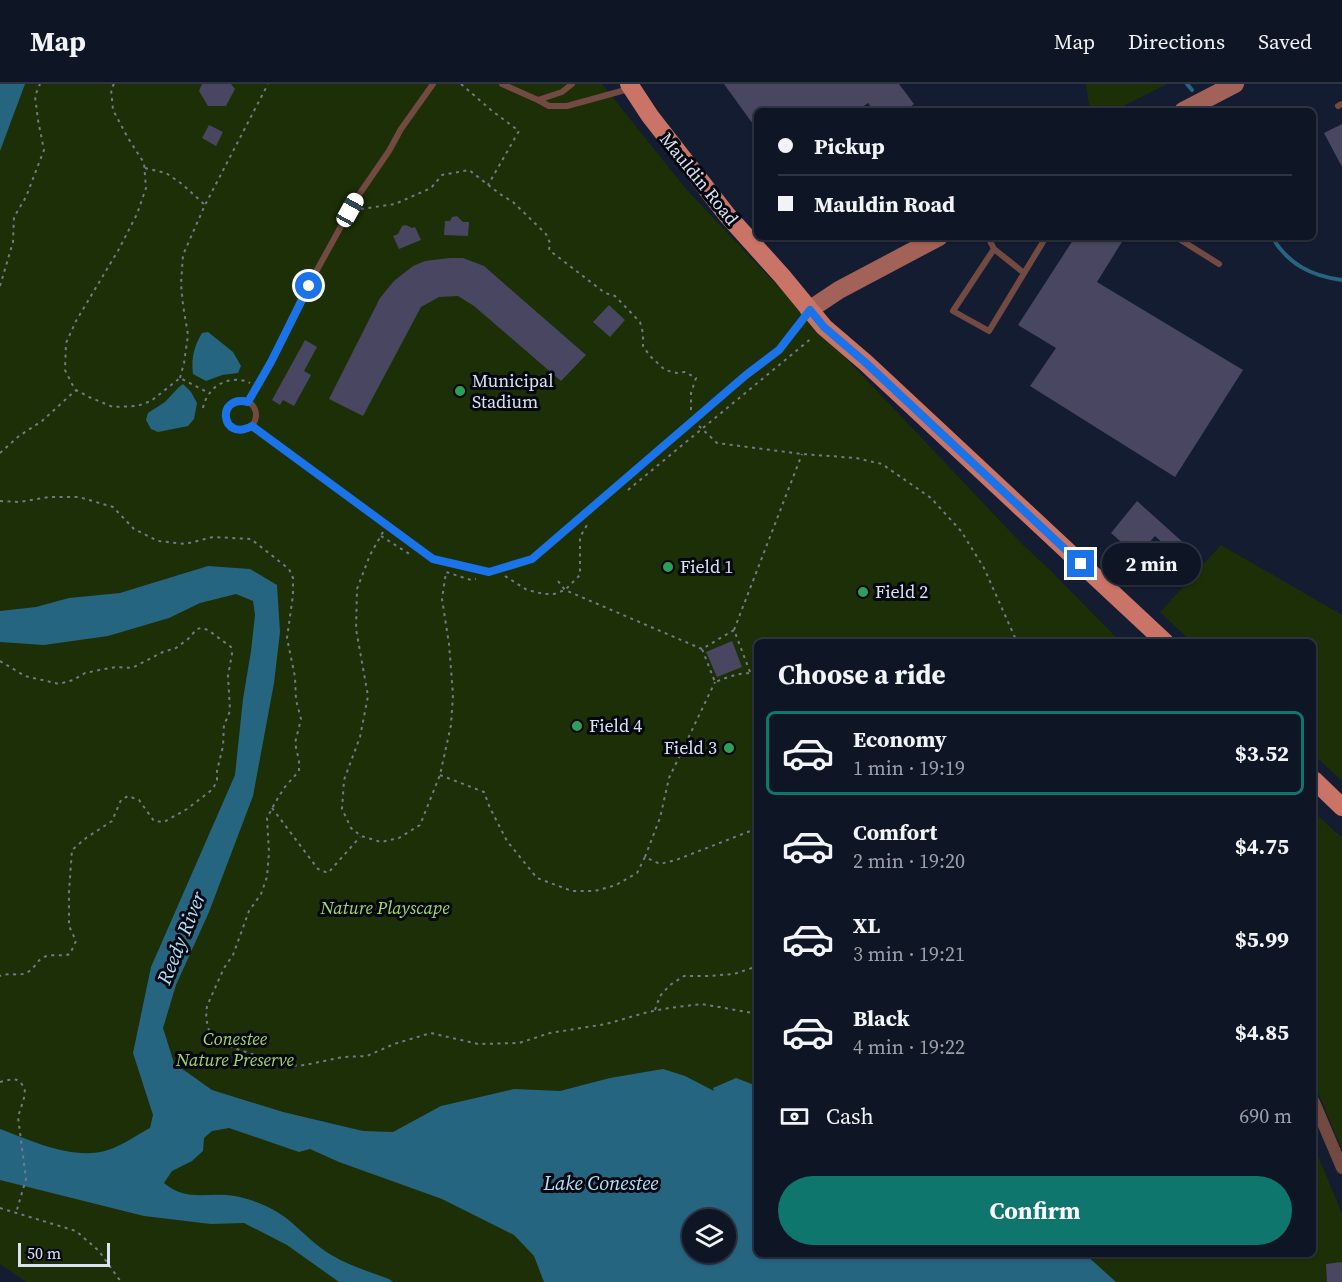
<!DOCTYPE html>
<html lang="en">
<head>
<meta charset="utf-8">
<style>
  :root { --surface:#0e1525; --page:#1c2232; --text:#f1f3f6; --muted:#9b9fa7; --line:#2e3442; --accent:#0f766e }
  body { margin:0; font-family:"Source Serif 4",serif; background:var(--page); color:var(--text); height:100vh; display:flex; flex-direction:column; font-size:22px; white-space:nowrap }
  * { box-sizing:border-box; margin:0 }
  p { font-size:20px; color:var(--muted) }
  .icon { flex:none; width:33px; height:33px; fill:none; stroke:currentColor; stroke-width:2; stroke-linecap:round; stroke-linejoin:round }
  .map { position:relative; flex:1; overflow:hidden }
  .panel { position:absolute; left:754px; top:555px; width:562px; height:618px; display:flex; flex-direction:column; background:var(--surface); border-radius:9px; box-shadow:0 2px 4px #0004,0 0 0 2px var(--line) }
  .panel>* { flex:none }
  .top-card { position:absolute; left:754px; top:24px; width:562px; height:132px; border-radius:9px; box-shadow:0 2px 4px #0004,0 0 0 2px var(--line); display:grid; align-content:center; height:132px; padding:0 24px; background:var(--surface) }
  .controls { position:absolute; left:682px; top:1125px; display:grid; gap:12px }
  .controls a { display:grid; place-items:center; width:54px; height:54px; border-radius:50%; background:var(--surface); box-shadow:0 2px 4px #0004,0 0 0 2px var(--line); font-size:30px }
  .scale { position:absolute; left:18px; bottom:15px; width:92px; box-sizing:border-box; padding-left:6px; border:3px solid #dbe2f1; border-top:0; font-size:16px; line-height:21px; white-space:nowrap; color:#dbe2f1; -webkit-text-stroke:4px #040710; paint-order:stroke }
  .end { position:absolute; width:27px; height:27px; margin:-14px; border:8px solid #1a73e8; background:#fff; box-shadow:0 0 0 3px #fff }
  .from { border-radius:50% }
  .bubble { position:absolute; height:42px; border-radius:21px; background:var(--surface); box-shadow:0 2px 4px #0004,0 0 0 2px var(--line); font-size:20px; font-weight:700; line-height:42px; text-align:center }
  .car { position:absolute; width:18px; height:36px; margin:-18px -9px; border-radius:8px; box-shadow:0 0 4px 2px #0007; background:linear-gradient(#fff 24%,#345 0 40%,#fff 0 76%,#345 0 86%,#fff 0) }
  .top-card b { display:flex; align-items:center; gap:21px; height:57px; font-size:22px }
  .top-card b+b { border-top:2px solid var(--line) }
  .top-card i { width:15px; height:15px; background:var(--text) }
  ul { padding:0; list-style:none }
  li { display:flex; align-items:center; gap:18px; height:84px; margin:0 12px 9px; padding:0 12px; border:3px solid transparent; border-radius:9px }
  li div { flex:1 }
  li b { display:block; font-size:22px }
  li em { font-style:normal; font-weight:700 }
  li.on { border-color:var(--accent) }
  li>.icon { width:54px; height:54px; stroke-width:1.5 }
  h2 { padding:0 24px; font-size:27px; line-height:72px }
  .pay { display:flex; align-items:center; gap:15px; height:66px; padding:0 24px; font-size:22px }
  .pay p { margin-inline-start:auto }
  .primary-button { display:flex; gap:12px; margin-top:auto; padding:12px 24px }
  .primary-button a { flex:1; height:69px; border-radius:36px; background:var(--accent); color:#fff; font-size:24px; font-weight:700; line-height:69px; text-align:center }
  header { display:flex; align-items:center; gap:36px; box-sizing:border-box; height:84px; padding:0 30px; background:var(--surface); border-bottom:2px solid var(--line) }
  header strong { font-size:28px }
  nav { display:flex; gap:33px; margin-inline-start:auto; font-size:21px }
  .map>svg:first-child { display:block }
  .green { fill:#1d2f06; fill-rule:evenodd }
  .water { fill:#266580; fill-rule:evenodd }
  .lines { fill:none; stroke-linecap:round; stroke-linejoin:round }
  .stream { stroke:#266580; stroke-width:4 }
  .building { fill:#484661 }
  .path { stroke:#71798b; stroke-width:2; stroke-dasharray:3 4.5; stroke-linecap:butt }
  .lane { stroke:#724a42; stroke-width:6 }
  .street { stroke:#724a42; stroke-width:12 }
  .secondary { stroke:#a36257; stroke-width:18 }
  .primary { stroke:#c97467; stroke-width:18 }
  .route { stroke:#1a73e8; stroke-width:8 }
  .leisure-dot { fill:#2e9e5b; stroke:#040710; stroke-width:2 }
  .labels { text-anchor:middle; stroke-width:6; stroke-linejoin:round; paint-order:stroke }
  .street-label { font-size:18px; fill:#dbe2f1; stroke:#040710 }
  .poi-label { font-size:18px; fill:#dbe2f1; stroke:#040710; text-anchor:start }
  .park-label { font-size:18px; font-style:italic; fill:#a2d964; stroke:#040710 }
  .water-label { font-size:20px; font-style:italic; fill:#afe2fb; stroke:#040710 }
</style>
</head>
<body>
<header>
<strong>Map</strong>
<nav><a>Map</a><a>Directions</a><a>Saved</a></nav>
</header>
<div class="map">
<svg width="1342" height="1198" viewBox="0 0 1342 1198">
  <rect width="100%" height="100%" fill="#131c31"/>
  <path class="green" d="M0 0H602L686 105 1022 460 1049 485 1121 558H758V1170H1314V1062L1342 1130V1198H26L0 1180ZM693 1136H726V1168H693Z
    M1086 0H1167L1114 27H1090Z
    M1221 461 1342 531V697L1314 671V558H1192L1160 528Z
    M1314 728 1342 754V1066L1314 999Z"/>
  <path class="water" d="M0 0H25L0 67Z
    M208 248 233 268 241 282 238 289 222 291 206 297 193 290C191 275 194 262 202 249Z
    M183 300 191 308 197 319 194 335 188 342 158 348 151 345 146 336 148 329 165 318 178 304Z
    M208 482 250 485 277 501 280 548 274 599 253 712 209 828 176 901 163 944 174 979 212 1006 283 1028 363 1047 393 1048 441 1022 514 1005 560 1007 610 994 663 985 685 992 714 1007 713 1004 736 994 757 1002 758 1170H1085L1116 1198H544L534 1172 514 1151 442 1115 339 1078 310 1065 299 1068 229 1044 212 1047 204 1054 203 1067 192 1077 172 1087 164 1099C188 1119 208 1107 235 1112 246 1114 260 1119 270 1124 291 1134 306 1154 325 1167 344 1180 367 1187 389 1195L393 1198H339L287 1161 244 1139 211 1140 144 1132 0 1096V1045C32 1057 74 1077 108 1066 121 1062 137 1051 150 1044L153 1031 133 969 151 883 235 691 243 615 251 567 255 531 253 517 236 510 200 519 169 534 108 552 44 561 0 558V527L36 523 69 514 120 509ZM693 1136H726V1168H693Z"/>
  <g class="lines">
    <path class="stream" d="M1187 0 1192 6
      M1272 153C1288 180 1311 192 1342 196"/>
  </g>
  <path class="building" d="M202 0H231L235 5 226 22H208L199 7Z
    M724 0H899L914 20 905 27H874L868 19 857 27H758V47Z
    M1342 40V83L1324 49Z
    M209 41 223 48 216 62 202 54Z
    M457 132 463 138H469L468 152 444 151 445 137H450L452 133Z
    M406 141 412 144 415 143 421 156 399 165 393 152 398 150 402 142Z
    M1075 153H1125L1097 198 1243 286 1175 393 1030 302 1056 264 1018 241Z
    M450 174H463L484 182 586 271 561 297 474 222 458 212 439 213 421 223 363 332 329 315 380 214 394 197 413 182 425 177Z
    M609 221 625 236 610 253 593 238Z
    M305 256 317 263 304 287 311 291 294 322 283 316 280 321 272 316Z
    M1137 417 1186 461 1177 472 1155 452 1137 472 1111 449Z
    M732 557 742 583 717 593 706 568Z
    M1342 1178V1198H1327L1326 1180Z"/>
  <g class="lines">
    <path class="path" d="M114 0 111 5 113 26 128 54 144 79 146 104 137 130 119 165 76 237 66 259 65 286 72 300 76 306 89 313 113 323 137 322 151 317 180 294 209 309
      M461 0 491 26 519 47 488 101
      M145 84 166 89 182 100 205 121
      M361 125 395 120 431 104 442 91 469 86 500 110 513 118 546 150 550 159 549 166 605 209 615 212 640 238 643 249V262L650 272 665 286 677 289 685 288 696 294 691 309V327
      M0 202 13 158 14 133 26 113 44 66 38 36 35 12 40 0
      M180 294 184 279 188 251 183 221 181 200 183 171 205 121 268 0
      M203 324C204 319 206 314 209 310 217 297 237 292 250 299
      M699 342 717 359 802 370 856 374 882 380 931 414 961 447 984 484 1017 558
      M0 369 19 352 42 337 76 306
      M628 406 813 253
      M0 417 20 418 49 413H79L113 423 134 445 158 457 185 460 213 453 251 455 289 485 293 494V511L287 554 295 593 296 616 301 635 295 659 299 677V687L284 704 275 719 267 734 269 768 267 793 261 810 249 827 233 871 224 884 207 922 206 934 209 947 216 958 288 982 305 981 343 973 367 972 394 960 431 949 478 960 519 959 550 949 606 940 648 928 669 924 702 920 758 930
      M383 448 370 471 357 505 356 545 368 612 360 653 344 696 342 725 351 744 361 752 381 758 399 754 420 741 440 691 451 641 453 611 449 560 442 515 446 488 471 496 476 495
      M381 452 411 471
      M505 492 527 506 544 510H554L565 506 580 491V453L587 441
      M558 497 565 506 702 565
      M734 546 802 370
      M0 577 25 592 59 600 73 596 85 589 104 585 116 583 132 584 163 568 176 564 188 555 197 545 201 544 208 546 231 563 232 570 228 592 230 626 228 633 224 640 223 662 217 687V696L213 705 187 725 164 738 154 737 139 716 128 712 121 716 112 737 86 754 72 766 69 807V842L76 857 70 870C62 873 49 869 42 874 36 878 34 885 28 888 21 893 9 888 0 892
      M750 588 734 546 702 565 715 598C729 593 743 586 758 591
      M440 691 484 708 490 724 507 757 537 794 572 807H595L616 801 637 789 645 773 660 780 676 776 758 744
      M272 724 318 785 328 789 360 753
      M645 773 660 734 669 694 715 598
      M655 926 660 912 670 901 684 892H708L734 890 758 882
      M0 998 13 995 17 996 21 999 25 1005 24 1014 18 1033 26 1095 16 1129
      M0 1124 76 1147 99 1167 121 1198"/>
    <path class="lane" d="M502 0 538 16 549 22H567L629 5
      M538 16 562 8 572 0
      M1338 22 1342 20
      M988 153 994 165 953 227 989 247 1046 153
      M1176 153 1219 180
      M994 165 1024 189
      M226 331a15 15 0 1 1 30 0a15 15 0 1 1-30 0Z
      M248 318 271 277 301 215 356 115 389 67 401 45 433 0
      M252 342 433 475 489 488 532 475 746 291 779 266 809 227"/>
    <path class="street" d="M1314 1018 1342 1084"/>
    <path class="secondary" d="M1183 27 1235 0
      M809 226 839 206 939 153"/>
    <path class="primary" d="M629 0 650 32 727 131 782 192 824 243 866 279 1165 558
      M1314 696 1342 723"/>
  </g>
  <g class="lines">
    <path class="route" d="M309 202 271 278 248 318C215 310 221 359 252 342L433 475 489 488 532 475 746 291 779 266 810 226 824 243 866 279 1081 480"/>
  </g>
  <g class="leisure-dot">
    <circle cx="460" cy="307" r="6"/>
    <circle cx="668" cy="483" r="6"/>
    <circle cx="863" cy="508" r="6"/>
    <circle cx="577" cy="642" r="6"/>
    <circle cx="729" cy="664" r="6"/>
  </g>
  <g class="labels">
    <g class="street-label">
      <text transform="translate(699 95) rotate(51)" y="6">Mauldin Road</text>
    </g>
    <g class="poi-label">
      <text x="472" y="303">Municipal<tspan x="472" dy="21">Stadium</tspan></text>
      <text x="680" y="489">Field 1</text>
      <text x="875" y="514">Field 2</text>
      <text x="589" y="648">Field 4</text>
      <text x="717" y="670" text-anchor="end">Field 3</text>
    </g>
    <g class="park-label">
      <text x="385" y="830">Nature Playscape</text>
      <text x="235" y="961">Conestee<tspan x="235" dy="21">Nature Preserve</tspan></text>
    </g>
    <g class="water-label">
      <text transform="translate(181 854) rotate(-68)" y="7">Reedy River</text>
      <text x="601" y="1106">Lake Conestee</text>
    </g>
  </g>
</svg>
<div class="controls">
<a><svg class="icon" aria-label="layers" viewBox="0 0 24 24"><path d="M12 4l9 5-9 5-9-5zM3 14l9 5 9-5"/></svg></a>
</div>
<div class="scale">50 m</div>
<i class="end from" style="left:309px;top:202px"></i>
<i class="end" style="left:1081px;top:480px"></i>
<div class="bubble" style="left:1102px;top:459px;width:99px">2 min</div>
<i class="car" style="left:350px;top:126px;rotate:29deg"></i>
<div class="top-card">
<b><i class="from"></i>Pickup</b>
<b><i></i>Mauldin Road</b>
</div>
<section class="panel">
<h2>Choose a ride</h2>
<ul>
<li class="on"><svg class="icon" aria-label="car" viewBox="0 0 24 24"><path d="M5 17H2v-5l4-1 3-4h7l3 4 3 1v5h-3M9 17h6M6 11h13"/><circle cx="7" cy="17" r="2"/><circle cx="17" cy="17" r="2"/></svg><div><b>Economy</b><p>1 min · 19:19</p></div><em>$3.52</em></li>
<li><svg class="icon" aria-label="car" viewBox="0 0 24 24"><path d="M5 17H2v-5l4-1 3-4h7l3 4 3 1v5h-3M9 17h6M6 11h13"/><circle cx="7" cy="17" r="2"/><circle cx="17" cy="17" r="2"/></svg><div><b>Comfort</b><p>2 min · 19:20</p></div><em>$4.75</em></li>
<li><svg class="icon" aria-label="car" viewBox="0 0 24 24"><path d="M5 17H2v-5l4-1 3-4h7l3 4 3 1v5h-3M9 17h6M6 11h13"/><circle cx="7" cy="17" r="2"/><circle cx="17" cy="17" r="2"/></svg><div><b>XL</b><p>3 min · 19:21</p></div><em>$5.99</em></li>
<li><svg class="icon" aria-label="car" viewBox="0 0 24 24"><path d="M5 17H2v-5l4-1 3-4h7l3 4 3 1v5h-3M9 17h6M6 11h13"/><circle cx="7" cy="17" r="2"/><circle cx="17" cy="17" r="2"/></svg><div><b>Black</b><p>4 min · 19:22</p></div><em>$4.85</em></li>
</ul>
<div class="pay"><svg class="icon" aria-label="cash" viewBox="0 0 24 24"><path d="M3 7h18v10H3z"/><circle cx="12" cy="12" r="2"/></svg>Cash<p>690 m</p></div>
<div class="primary-button"><a>Confirm</a></div>
</section>
</div>
</body>
</html>
